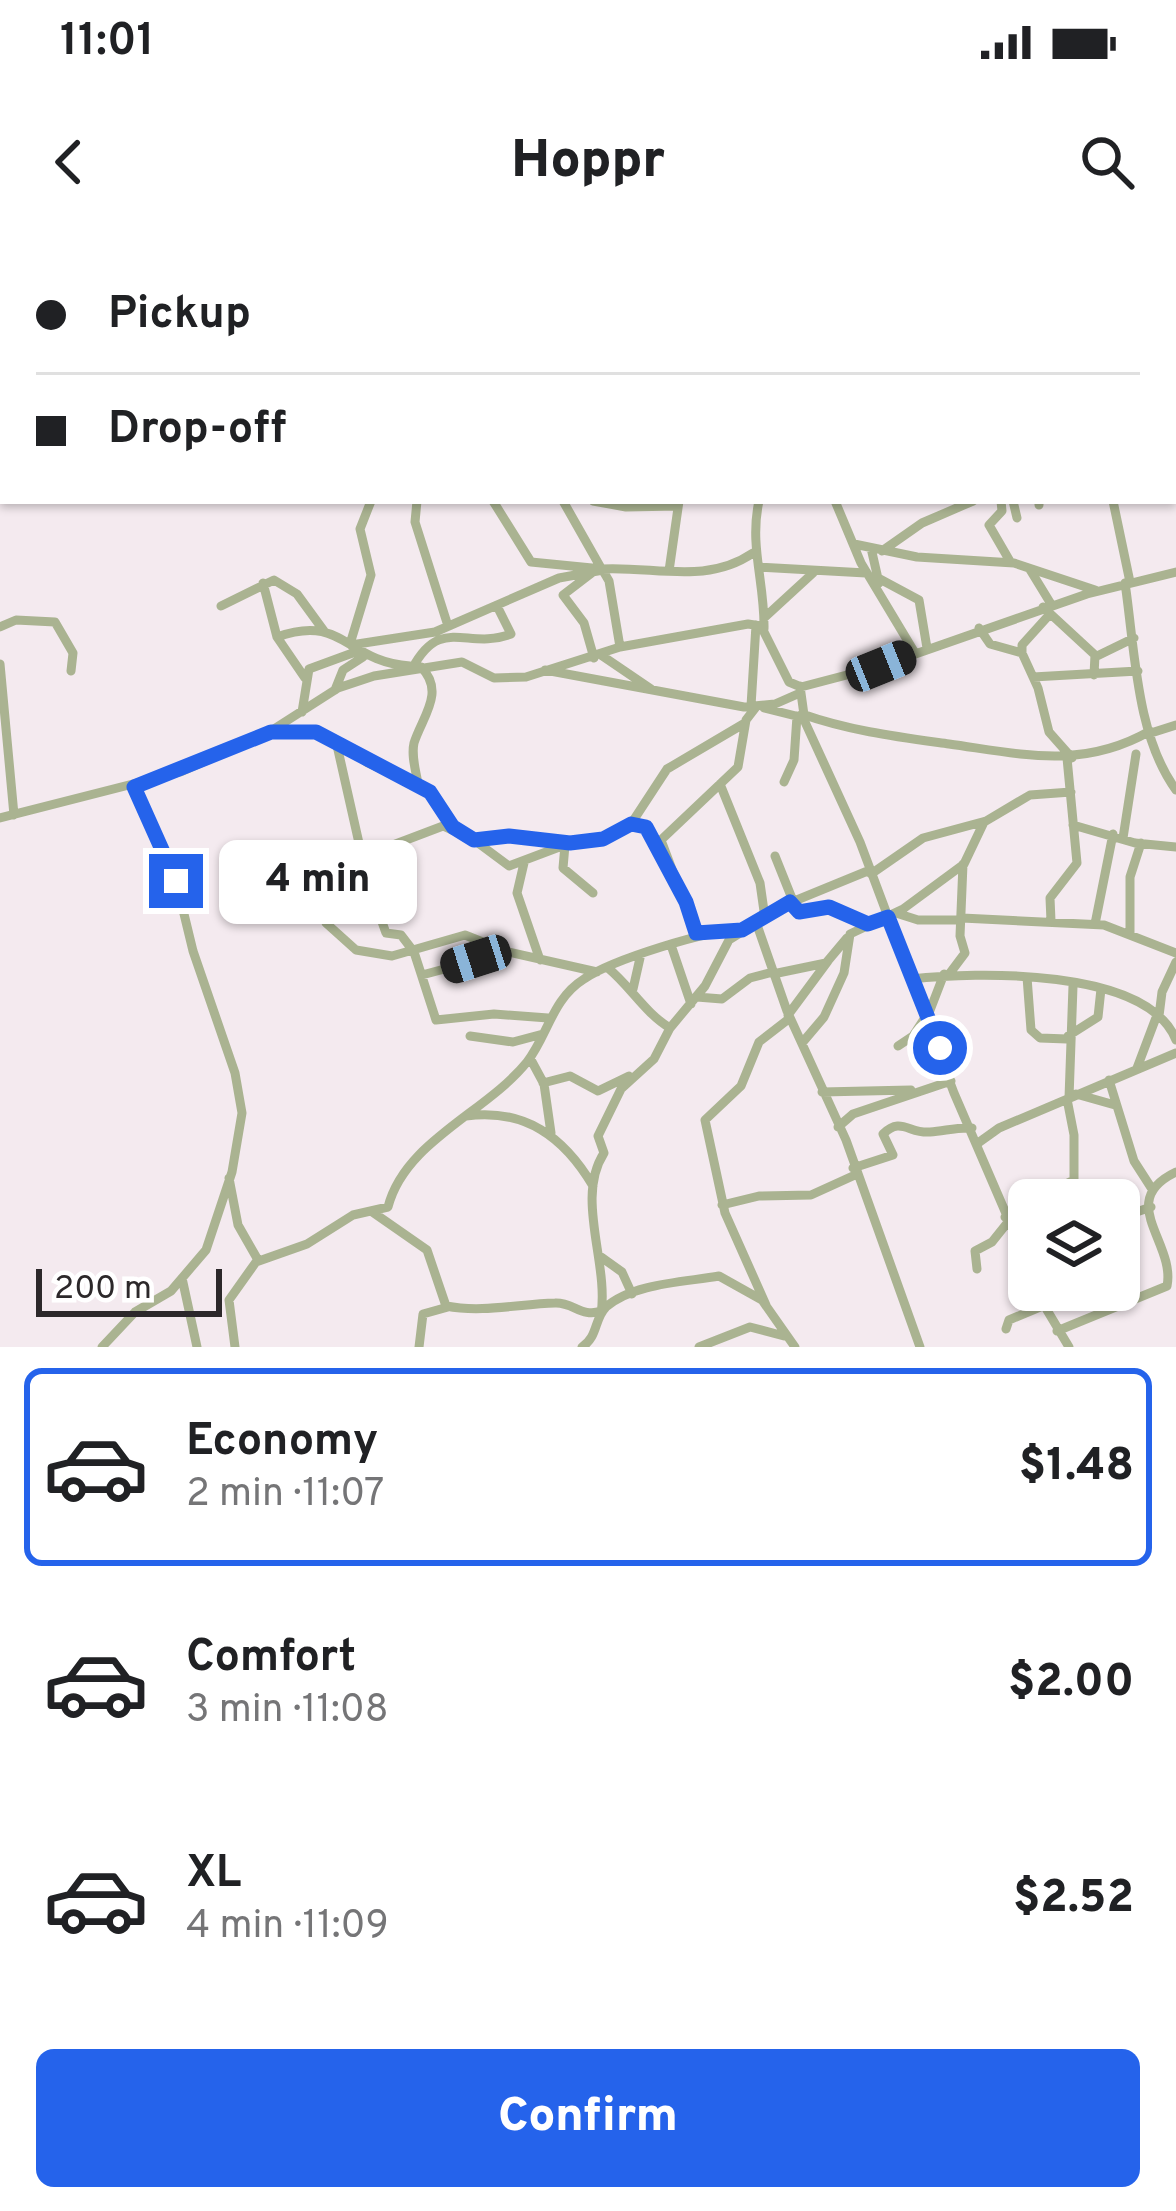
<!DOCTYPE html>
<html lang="en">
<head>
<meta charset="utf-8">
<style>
  :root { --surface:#fff; --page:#f6f6f6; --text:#202124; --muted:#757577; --line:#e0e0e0; --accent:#2563eb }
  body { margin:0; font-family:Overpass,sans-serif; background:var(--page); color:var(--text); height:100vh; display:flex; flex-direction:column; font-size:45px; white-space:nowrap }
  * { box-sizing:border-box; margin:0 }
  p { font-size:39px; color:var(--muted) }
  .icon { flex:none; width:66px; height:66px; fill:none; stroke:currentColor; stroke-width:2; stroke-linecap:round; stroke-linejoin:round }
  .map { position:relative; height:1107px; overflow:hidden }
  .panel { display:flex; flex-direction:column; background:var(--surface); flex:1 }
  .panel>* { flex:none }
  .banner { position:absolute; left:0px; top:0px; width:1176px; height:264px; box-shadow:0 3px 9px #0004; display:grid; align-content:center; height:264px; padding:0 36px; background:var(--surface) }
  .buttons { position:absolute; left:1008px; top:939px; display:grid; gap:24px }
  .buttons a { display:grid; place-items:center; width:132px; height:132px; border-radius:18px; background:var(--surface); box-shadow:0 3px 9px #0004; font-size:60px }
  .scale { position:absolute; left:36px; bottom:30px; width:186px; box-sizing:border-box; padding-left:12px; border:6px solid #2c282a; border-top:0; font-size:33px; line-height:42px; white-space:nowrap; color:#2c282a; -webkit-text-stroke:9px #fff; paint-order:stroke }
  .end { position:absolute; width:54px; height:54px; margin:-27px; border:15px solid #2563eb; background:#fff; box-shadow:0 0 0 6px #fff }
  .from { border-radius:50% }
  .bubble { position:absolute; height:84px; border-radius:18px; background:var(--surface); box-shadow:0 3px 9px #0004; font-size:39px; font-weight:800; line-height:84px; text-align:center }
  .car { position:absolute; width:36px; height:72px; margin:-36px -18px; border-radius:15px; box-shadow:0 0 9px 3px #0007; background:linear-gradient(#222 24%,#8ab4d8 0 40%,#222 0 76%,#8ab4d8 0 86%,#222 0) }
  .banner b { display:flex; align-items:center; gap:42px; height:114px; font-size:45px }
  .banner b+b { border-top:3px solid var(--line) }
  .banner i { width:30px; height:30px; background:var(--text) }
  ul { padding:21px 0 0; list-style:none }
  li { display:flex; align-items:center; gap:36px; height:198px; margin:0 24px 18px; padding:0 12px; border:6px solid transparent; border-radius:18px }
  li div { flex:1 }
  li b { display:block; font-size:45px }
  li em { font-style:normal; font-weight:800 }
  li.on { border-color:var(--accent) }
  li>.icon { width:108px; height:108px; stroke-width:1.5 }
  .action { display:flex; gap:24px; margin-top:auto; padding:24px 36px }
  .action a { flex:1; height:138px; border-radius:18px; background:var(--accent); color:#fff; font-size:48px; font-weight:800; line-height:138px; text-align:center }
  .status { display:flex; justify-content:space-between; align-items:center; height:84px; padding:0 60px; background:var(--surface); direction:ltr }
  .status svg { height:33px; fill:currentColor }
  header { display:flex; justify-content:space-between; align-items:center; height:156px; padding:0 36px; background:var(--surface); font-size:54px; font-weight:800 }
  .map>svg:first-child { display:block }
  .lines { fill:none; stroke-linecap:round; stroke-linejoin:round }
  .minor { stroke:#aab391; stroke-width:9 }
  .route { stroke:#2563eb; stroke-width:15 }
</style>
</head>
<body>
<div class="status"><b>11:01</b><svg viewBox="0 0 49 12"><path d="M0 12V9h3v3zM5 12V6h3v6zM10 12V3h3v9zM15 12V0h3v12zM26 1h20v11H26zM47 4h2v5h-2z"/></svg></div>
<header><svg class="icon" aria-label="back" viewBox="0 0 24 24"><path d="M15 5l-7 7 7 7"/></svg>Hoppr<svg class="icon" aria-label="search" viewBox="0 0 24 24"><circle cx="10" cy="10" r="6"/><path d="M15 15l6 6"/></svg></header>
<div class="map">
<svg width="1176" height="1107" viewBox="0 0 1176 1107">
  <rect width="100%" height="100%" fill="#f4eaef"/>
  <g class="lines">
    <path class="minor" d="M855 0 856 3
      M926 0 931 3
      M975 0 977 3
      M5 3 14 0
      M699 3 701 0
      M758 3 762 0
      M793 3 794 0
      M1002 3 1007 0
      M0 169 3 170
      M1173 214H1176
      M417 261 415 282 448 386
      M493 261 531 322 602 329 609 341 620 407 748 384 761 386 789 442 801 447 881 426 1087 354 1176 332
      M563 261 601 328
      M593 261 626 267 678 266
      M759 261C749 306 765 343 764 389
      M835 261 861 323 915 413
      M1001 261 1002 271 989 285 1011 323
      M1013 261 1017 278
      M1113 261 1130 342
      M1039 265V261
      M854 304 917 317 1014 323 1095 350
      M871 308 879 343
      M882 311 922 283 973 261
      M759 327 866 333
      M1029 328 1051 364
      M602 329C655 326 706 345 753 313
      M669 331 679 261
      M593 332 563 355 584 383 594 418
      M878 338 919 360 927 408
      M263 343 277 397 305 438
      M1125 343C1135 410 1136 495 1176 550
      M221 366 274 340 297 354 324 391
      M1043 367 1095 415 1094 435
      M764 378 813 333
      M0 387 16 380 55 382 73 413 71 431
      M979 388 990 404 1022 413 1038 448 1049 492 1072 518
      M277 397C344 373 346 422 410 426
      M350 404 371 335 360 289 371 261
      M351 405 435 392 559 338 603 330
      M1022 413V405L1050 374
      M601 415 651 449
      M1095 417 1134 398
      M0 424 14 575
      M412 429C441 374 467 411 511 394L497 366
      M545 430 744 467 775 464 800 453
      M1033 437 1138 431
      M800 446 805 482 860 602 954 853 1029 1027
      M335 450 343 430 363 417
      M751 466 756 385
      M764 468 800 477
      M302 472 309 429 358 411
      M802 474C850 491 899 497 949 504 1022 514 1082 530 1150 491
      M273 492H316L336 501 368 643 386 693 401 695 414 712 436 780 494 774 548 778
      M1151 493 1176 485
      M335 500 368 523 431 552 452 586
      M784 542 794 520 797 476
      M418 544C416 531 411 516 414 503 422 477 446 452 421 427
      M720 544 760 643 765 678
      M0 578 180 532 263 496 338 448 374 436 462 422 494 438 526 437 620 407
      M631 584 646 587 661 607
      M1073 585 1135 603 1176 607
      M1123 598 1136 514
      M474 600 510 596 570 603
      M565 605 563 628 593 653
      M775 616 793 661
      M524 623 517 653 540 720
      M871 634 923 598 986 581 1030 555 1071 552
      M321 640 326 683 356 710 392 716 465 695 508 712
      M272 662 277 653 320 642 327 630 443 586 474 600 509 626 570 603 603 599 631 584 667 529 745 483
      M790 662 799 672 829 666 869 684
      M896 673 918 680H961
      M962 678 1104 685 1176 713
      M1051 681 1050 658 1077 623 1067 518
      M756 682 787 771 846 900 920 1107
      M1095 684 1113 594
      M696 693 661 600 738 527 746 480 756 467
      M1130 693V637L1141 603
      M671 705 691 764
      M608 728C631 747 645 773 670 788
      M950 733 965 713 960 696 963 624
      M773 734 826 723 847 698
      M422 735 508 712 597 732
      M1027 737 1031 790 1040 798 1067 799
      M911 739C975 732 1147 727 1176 800
      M633 749 640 718
      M697 757 722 759 750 738 773 732
      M788 775 828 721
      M1159 776 1162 752 1176 722
      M927 778 944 734
      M470 796 513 802 543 794
      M1068 796 1098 777 1101 749
      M802 803 824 777 844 733 850 694 903 669 964 624 984 582
      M898 806 913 796 926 776
      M530 818 544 844 551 893
      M1137 828 1157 775
      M1109 840 1134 921 1152 949
      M543 843 570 836 598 851 629 836
      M822 852 911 850
      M1076 854 1115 865
      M1069 858 1073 746
      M466 876C525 868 564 897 593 946
      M838 887 853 874 951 841
      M978 903 999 888 1176 813
      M853 928 893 915 883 894C901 876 909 894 930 892 945 891 956 887 972 888
      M229 938 238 985 258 1020
      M1073 942 1079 960
      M1033 960 1074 940V895L1067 859
      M722 965 759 956 811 955 855 935
      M371 971 427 1010 446 1066C482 1073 519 1064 555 1063 573 1062 582 1078 601 1071
      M1005 977 1029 962
      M1119 978 1151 967
      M601 1017 622 1032 632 1054
      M977 1029 975 1011 992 1002 1008 982
      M182 1038 197 1107
      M1035 1050 1069 1107
      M766 1065 725 973 705 880 741 846 759 802 790 778
      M601 1074C609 1023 575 958 604 913L598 896 621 849 654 819 670 788 705 746 729 700 787 664 870 630
      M1006 1089 1009 1080 1040 1067
      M1057 1091 1167 1046C1176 1003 1115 961 1176 932
      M102 1107 135 1072 171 1051 206 1010 232 932 242 873 235 833 193 711 176 641 134 547
      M235 1107 229 1060 256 1022 307 1004 353 975 388 967C405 901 486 873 527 822 548 795 552 759 584 739 612 720 709 689 742 690
      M419 1107 423 1074 448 1067
      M582 1107C598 1097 594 1079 606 1067 633 1043 686 1042 719 1036L762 1060 795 1107
      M699 1107 750 1087 784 1096"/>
  </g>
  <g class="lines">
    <path class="route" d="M176 641 134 547 271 492H316L430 552 453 587 474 600 509 596 570 603 603 599 631 584 646 587 686 662 696 693 742 690 790 662 799 672 829 667 868 684 888 677 940 808"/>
  </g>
</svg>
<div class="buttons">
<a><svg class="icon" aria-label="layers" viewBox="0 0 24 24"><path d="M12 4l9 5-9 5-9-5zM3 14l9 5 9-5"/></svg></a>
</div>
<div class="scale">200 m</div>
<i class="end from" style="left:940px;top:808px"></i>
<i class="end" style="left:176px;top:641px"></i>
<div class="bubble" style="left:219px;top:600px;width:198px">4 min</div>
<i class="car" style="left:881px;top:426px;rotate:68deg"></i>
<i class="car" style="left:476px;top:719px;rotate:252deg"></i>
<div class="banner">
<b><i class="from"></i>Pickup</b>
<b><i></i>Drop-off</b>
</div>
</div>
<section class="panel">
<ul>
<li class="on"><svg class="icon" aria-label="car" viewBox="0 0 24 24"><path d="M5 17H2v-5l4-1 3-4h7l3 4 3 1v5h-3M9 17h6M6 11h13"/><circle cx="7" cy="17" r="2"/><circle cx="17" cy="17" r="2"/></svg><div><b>Economy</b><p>2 min · 11:07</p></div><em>$1.48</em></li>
<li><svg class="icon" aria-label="car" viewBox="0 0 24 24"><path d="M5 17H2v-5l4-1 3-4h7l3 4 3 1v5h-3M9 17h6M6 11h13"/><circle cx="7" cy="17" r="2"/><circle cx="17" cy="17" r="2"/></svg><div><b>Comfort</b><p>3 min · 11:08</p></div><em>$2.00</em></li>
<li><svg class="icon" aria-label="car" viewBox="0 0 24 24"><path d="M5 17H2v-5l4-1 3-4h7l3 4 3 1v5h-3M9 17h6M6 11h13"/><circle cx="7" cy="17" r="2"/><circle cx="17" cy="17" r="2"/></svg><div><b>XL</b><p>4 min · 11:09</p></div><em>$2.52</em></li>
</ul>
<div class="action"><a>Confirm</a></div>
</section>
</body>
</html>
